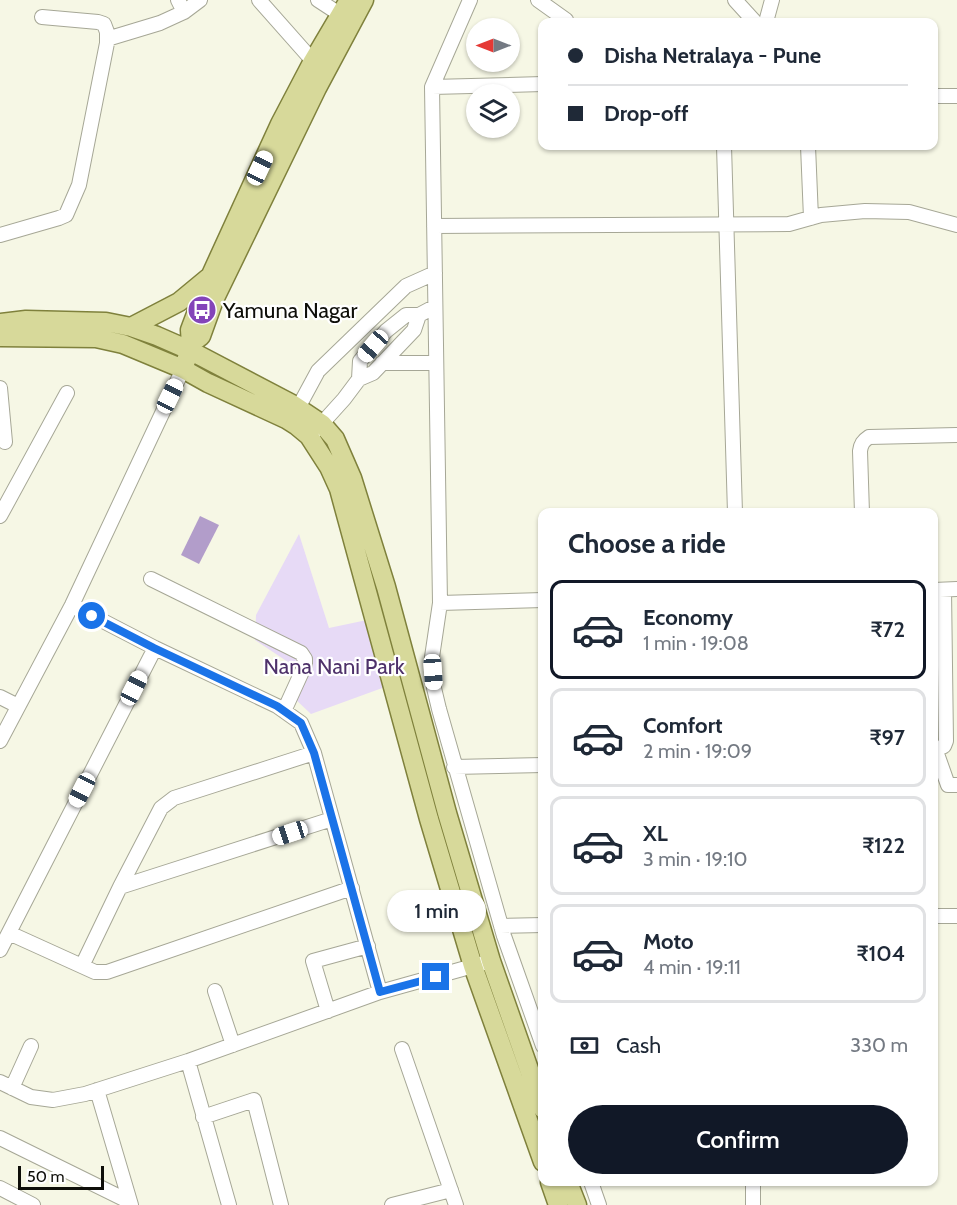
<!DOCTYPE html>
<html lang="en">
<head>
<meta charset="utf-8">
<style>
  :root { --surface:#fff; --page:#f6f6f7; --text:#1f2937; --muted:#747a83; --line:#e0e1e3; --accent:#111827 }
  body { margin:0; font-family:Cabin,sans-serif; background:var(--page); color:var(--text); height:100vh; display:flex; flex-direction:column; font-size:22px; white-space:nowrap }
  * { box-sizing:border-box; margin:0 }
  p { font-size:20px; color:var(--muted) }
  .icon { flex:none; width:33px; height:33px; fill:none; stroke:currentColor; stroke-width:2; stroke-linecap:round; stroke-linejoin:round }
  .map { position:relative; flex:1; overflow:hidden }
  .drawer { position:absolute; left:538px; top:508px; width:400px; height:678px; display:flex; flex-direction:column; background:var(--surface); border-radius:12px; box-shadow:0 2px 4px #0004 }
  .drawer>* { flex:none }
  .guide { position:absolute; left:538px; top:18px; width:400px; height:132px; border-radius:12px; box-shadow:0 2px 4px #0004; display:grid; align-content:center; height:132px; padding:0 30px; background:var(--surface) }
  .needle { width:39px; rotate:270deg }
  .buttons { position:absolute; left:466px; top:18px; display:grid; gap:12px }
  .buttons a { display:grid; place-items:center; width:54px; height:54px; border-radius:50%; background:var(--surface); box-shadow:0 2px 4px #0004; font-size:30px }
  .scale { position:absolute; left:18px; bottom:15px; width:86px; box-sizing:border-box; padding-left:6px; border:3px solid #0e0e09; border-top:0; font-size:16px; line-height:21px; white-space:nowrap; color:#0e0e09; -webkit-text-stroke:4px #fff; paint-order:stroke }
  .end { position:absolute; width:27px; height:27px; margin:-14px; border:8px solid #1a73e8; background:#fff; box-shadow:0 0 0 3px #fff }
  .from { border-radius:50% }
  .bubble { position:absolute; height:42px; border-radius:21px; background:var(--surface); box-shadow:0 2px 4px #0004; font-size:20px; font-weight:600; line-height:42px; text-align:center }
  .car { position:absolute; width:18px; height:36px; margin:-18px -9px; border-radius:8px; box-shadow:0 0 4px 2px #0007; background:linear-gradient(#fff 24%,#345 0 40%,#fff 0 76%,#345 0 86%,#fff 0) }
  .guide b { display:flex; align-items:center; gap:21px; height:57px; font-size:22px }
  .guide b+b { border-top:2px solid var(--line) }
  .guide i { width:15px; height:15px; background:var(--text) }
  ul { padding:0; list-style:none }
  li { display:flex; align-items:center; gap:18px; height:99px; margin:0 12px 9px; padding:0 18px; border:3px solid var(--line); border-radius:12px }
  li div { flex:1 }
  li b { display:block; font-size:22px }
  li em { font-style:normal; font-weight:600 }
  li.selected { border-color:var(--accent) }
  li>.icon { width:54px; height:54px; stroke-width:1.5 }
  h2 { padding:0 30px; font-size:27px; line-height:72px }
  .pay { display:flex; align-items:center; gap:15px; height:66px; padding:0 30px; font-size:22px }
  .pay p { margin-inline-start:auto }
  .button { display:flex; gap:12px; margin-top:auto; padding:12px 30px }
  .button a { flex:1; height:69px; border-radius:36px; background:var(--accent); color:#fff; font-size:24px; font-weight:600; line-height:69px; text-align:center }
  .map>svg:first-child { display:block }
  .green { fill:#e7daf6 }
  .water { fill:#b29dca }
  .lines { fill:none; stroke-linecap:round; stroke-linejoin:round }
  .minor-casing { stroke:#a6a796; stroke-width:16 }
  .major-casing { stroke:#7f813c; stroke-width:21 }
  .minor { stroke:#fff; stroke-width:14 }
  .major { stroke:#d7d99a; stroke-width:18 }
  .route { stroke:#1a73e8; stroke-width:8 }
  .labels { text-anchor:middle; stroke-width:4.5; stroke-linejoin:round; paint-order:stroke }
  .poi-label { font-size:22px; fill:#0e0e09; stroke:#fff; text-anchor:start }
  .park-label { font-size:22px; fill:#4e316a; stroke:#fff }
</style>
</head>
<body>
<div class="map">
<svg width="957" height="1205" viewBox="0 0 957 1205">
  <rect width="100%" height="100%" fill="#f6f7e5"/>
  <path class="green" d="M299 534 329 628 367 620 385 687 311 714 293 697 294 666 255 640 256 615Z"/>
  <path class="water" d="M200 516 219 525 199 564 181 555Z"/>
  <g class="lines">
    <g class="minor-casing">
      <path id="minor" d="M178 0 184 12 200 0
        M259 0 313 61
        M318 0 341 15
        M470 0 432 87 440 603 432 657 434 688 439 709 504 936 543 1046
        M538 0 566 20V22
        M735 0 755 22
        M766 22 772 0
        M107 39 160 23 184 12
        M432 87 543 84
        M934 96H957
        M724 146 735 513
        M808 146 811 218
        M434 226 789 224 821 215 865 211 909 212 957 225
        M0 235 59 218 66 215 79 185 107 43V32L104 24 98 22 42 17
        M382 363H435
        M359 379 360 361 386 331 406 315H419
        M0 388 5 442
        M292 414 298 408 318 371 406 286 435 273
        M316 430 344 399 359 379 373 373 414 330 419 315 434 307
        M862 513 860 451C861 444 863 441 869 437L957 435
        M0 516 67 393
        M151 579 301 653 305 659V665L284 711
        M934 590 957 589
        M440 603 543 600
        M72 605 155 648 277 706 301 723 314 753 380 992
        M0 697 18 706
        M0 741 72 605 183 369
        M934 751 944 746 946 741 944 590
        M936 751 948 785H957
        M454 767 543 765
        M120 887 332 819
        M934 916H957
        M501 926 543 925
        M9 933 95 972H107L352 888
        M0 950 155 648
        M82 966 120 887 161 808 174 798 314 753
        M215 991 233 1045
        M328 1011 313 961 368 946
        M402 1049 456 1205
        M188 1061 229 1205
        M0 1082 31 1097 53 1100 85 1094 188 1061 380 992 491 961
        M12 1088 31 1046
        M97 1090 131 1205
        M203 1117 254 1100 281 1205
        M0 1138 130 1202
        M591 1182 599 1205
        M753 1182V1205
        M0 1188 33 1205
        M392 1205 451 1190"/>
    </g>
    <g class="major-casing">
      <path id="major" d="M0 323 26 320 106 322 131 327 157 336 189 350 292 404 322 424 335 439 352 478 386 587 447 813 491 961 543 1109
        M131 327 179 302 208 278
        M0 337 96 338 123 344 183 369 208 383 286 419 297 426 309 436 329 467 339 489 429 819 473 966 543 1162
        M197 339 201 336 214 300 317 88 364 0
        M186 361 191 344 190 330 210 277 280 124 313 61 349 0
        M550 1182 558 1205
        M568 1182 577 1205"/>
    </g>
    <use href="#minor" class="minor"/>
    <use href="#major" class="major"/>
  </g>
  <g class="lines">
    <path class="route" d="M92 616 154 648 277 706 301 723 314 753 380 992 436 977"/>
  </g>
  <defs>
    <g id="bus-disc" transform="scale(1.5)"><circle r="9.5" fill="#8444b9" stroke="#fff"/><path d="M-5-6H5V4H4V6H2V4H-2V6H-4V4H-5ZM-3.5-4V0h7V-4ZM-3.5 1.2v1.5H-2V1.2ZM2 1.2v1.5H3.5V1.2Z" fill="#fff"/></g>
  </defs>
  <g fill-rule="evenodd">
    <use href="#bus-disc" x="202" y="310"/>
  </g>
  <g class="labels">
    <g class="poi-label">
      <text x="223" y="318">Yamuna Nagar</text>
    </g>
    <g class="park-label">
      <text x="334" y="674">Nana Nani Park</text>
    </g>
  </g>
</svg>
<div class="buttons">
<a><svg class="needle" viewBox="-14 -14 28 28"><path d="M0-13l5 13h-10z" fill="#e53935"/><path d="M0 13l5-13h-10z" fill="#747a83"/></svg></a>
<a><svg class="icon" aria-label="layers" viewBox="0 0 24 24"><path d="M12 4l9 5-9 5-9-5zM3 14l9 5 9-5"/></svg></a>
</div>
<div class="scale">50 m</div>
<i class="end from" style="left:92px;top:616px"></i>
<i class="end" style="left:436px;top:977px"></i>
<div class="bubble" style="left:387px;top:890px;width:99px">1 min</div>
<i class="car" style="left:260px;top:168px;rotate:25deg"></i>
<i class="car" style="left:373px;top:346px;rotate:221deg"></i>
<i class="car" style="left:170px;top:396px;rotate:26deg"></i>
<i class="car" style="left:433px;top:672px;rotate:176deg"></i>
<i class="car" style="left:134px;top:688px;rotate:27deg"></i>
<i class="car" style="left:82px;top:790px;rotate:207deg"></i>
<i class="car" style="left:290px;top:833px;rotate:252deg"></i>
<div class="guide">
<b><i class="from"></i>Disha Netralaya - Pune</b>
<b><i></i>Drop-off</b>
</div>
<section class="drawer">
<h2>Choose a ride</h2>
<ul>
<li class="selected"><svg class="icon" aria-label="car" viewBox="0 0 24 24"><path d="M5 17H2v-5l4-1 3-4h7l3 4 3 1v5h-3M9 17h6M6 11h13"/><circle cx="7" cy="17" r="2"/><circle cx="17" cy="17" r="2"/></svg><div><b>Economy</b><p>1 min · 19:08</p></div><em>₹72</em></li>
<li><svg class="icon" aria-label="car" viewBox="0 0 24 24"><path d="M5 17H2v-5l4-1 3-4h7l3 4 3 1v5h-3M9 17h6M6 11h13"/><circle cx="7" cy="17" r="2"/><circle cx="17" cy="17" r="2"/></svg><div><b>Comfort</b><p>2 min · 19:09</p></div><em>₹97</em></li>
<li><svg class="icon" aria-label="car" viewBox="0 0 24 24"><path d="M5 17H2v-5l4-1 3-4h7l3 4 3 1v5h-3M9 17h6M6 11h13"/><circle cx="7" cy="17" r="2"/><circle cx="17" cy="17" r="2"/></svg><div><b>XL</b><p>3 min · 19:10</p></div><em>₹122</em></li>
<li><svg class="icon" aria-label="car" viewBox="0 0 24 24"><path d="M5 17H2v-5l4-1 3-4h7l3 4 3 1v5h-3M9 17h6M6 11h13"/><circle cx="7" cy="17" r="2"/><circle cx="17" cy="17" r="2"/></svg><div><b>Moto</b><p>4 min · 19:11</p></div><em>₹104</em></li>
</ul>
<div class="pay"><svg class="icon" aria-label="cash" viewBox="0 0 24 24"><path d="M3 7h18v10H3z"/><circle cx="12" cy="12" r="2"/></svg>Cash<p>330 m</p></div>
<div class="button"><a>Confirm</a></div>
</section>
</div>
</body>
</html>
